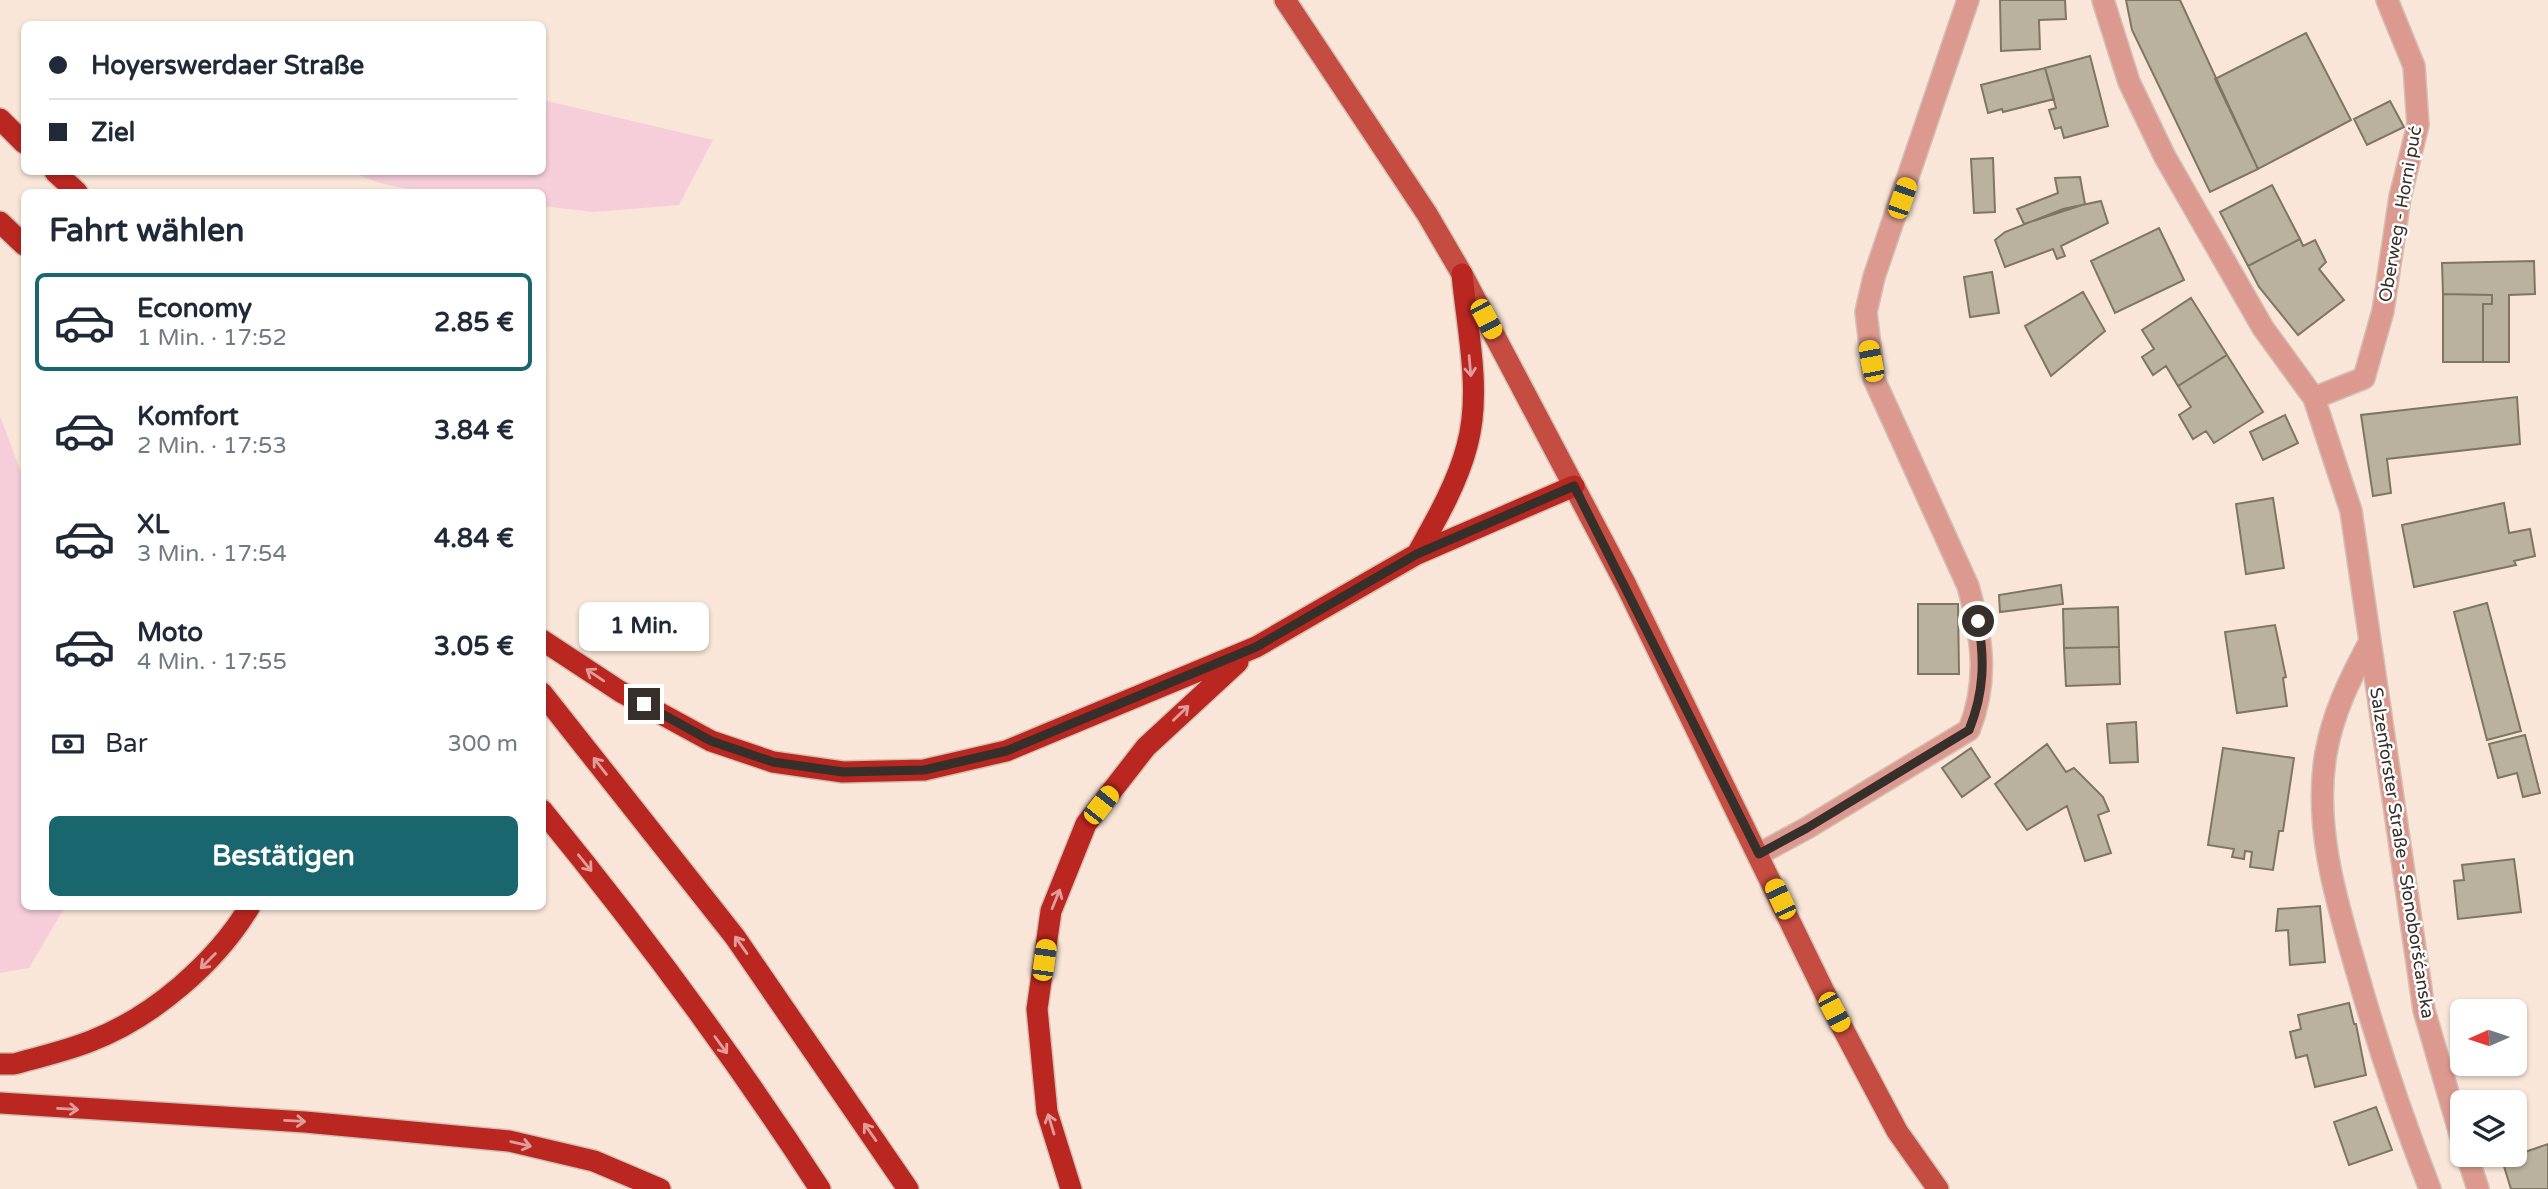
<!DOCTYPE html>
<html lang="de">
<head>
<meta charset="utf-8">
<style>
  :root { --surface:#fff; --page:#f2f2f3; --text:#1f2937; --muted:#747a83; --line:#e0e1e3; --accent:#19666e }
  body { margin:0; font-family:"Varela Round",sans-serif; background:var(--page); color:var(--text); height:100vh; display:flex; flex-direction:column; font-size:26px; white-space:nowrap }
  * { box-sizing:border-box; margin:0 }
  p { font-size:23px; color:var(--muted) }
  .icon { flex:none; width:38px; height:38px; fill:none; stroke:currentColor; stroke-width:2; stroke-linecap:round; stroke-linejoin:round }
  .map { position:relative; flex:1; overflow:hidden }
  .sheet { position:absolute; left:21px; top:189px; width:525px; height:721px; display:flex; flex-direction:column; background:var(--surface); border-radius:10px; box-shadow:0 2px 5px #0004 }
  .sheet>* { flex:none }
  .hud { position:absolute; left:21px; top:21px; width:525px; height:154px; border-radius:10px; box-shadow:0 2px 5px #0004; display:grid; align-content:center; height:154px; padding:0 28px; background:var(--surface) }
  .needle { width:46px; rotate:267deg }
  .fabs { position:absolute; left:2450px; top:999px; display:grid; gap:14px }
  .fabs a { display:grid; place-items:center; width:77px; height:77px; border-radius:10px; background:var(--surface); box-shadow:0 2px 5px #0004; font-size:35px }
  .end { position:absolute; width:32px; height:32px; margin:-16px; border:9px solid #372f2a; background:#fff; box-shadow:0 0 0 4px #fff }
  .from { border-radius:50% }
  .bubble { position:absolute; height:49px; border-radius:10px; background:var(--surface); box-shadow:0 2px 5px #0004; font-size:23px; font-weight:700; line-height:49px; text-align:center }
  .car { position:absolute; width:21px; height:42px; margin:-21px -10px; border-radius:9px; box-shadow:0 0 5px 2px #0007; background:linear-gradient(#f5c518 24%,#345 0 40%,#f5c518 0 76%,#345 0 86%,#f5c518 0) }
  .hud b { display:flex; align-items:center; gap:24px; height:66px; font-size:26px }
  .hud b+b { border-top:2px solid var(--line) }
  .hud i { width:18px; height:18px; background:var(--text) }
  ul { padding:0; list-style:none }
  li { display:flex; align-items:center; gap:21px; height:98px; margin:0 14px 10px; padding:0 14px; border:4px solid transparent; border-radius:10px }
  li div { flex:1 }
  li b { display:block; font-size:26px }
  li em { font-style:normal; font-weight:700 }
  li.current { border-color:var(--accent) }
  li>.icon { width:63px; height:63px; stroke-width:1.5 }
  h2 { padding:0 28px; font-size:32px; line-height:84px }
  .pay { display:flex; align-items:center; gap:18px; height:77px; padding:0 28px; font-size:26px }
  .pay p { margin-inline-start:auto }
  .cta { display:flex; gap:14px; margin-top:auto; padding:14px 28px }
  .cta a { flex:1; height:80px; border-radius:10px; background:var(--accent); color:#fff; font-size:28px; font-weight:700; line-height:80px; text-align:center }
  .map>svg:first-child { display:block }
  .green { fill:#f5ceda }
  .building { fill:#bab29e; stroke:#7e7663; stroke-width:2 }
  .lines { fill:none; stroke-linecap:round; stroke-linejoin:round }
  .minor-casing { stroke:#d2c1b5; stroke-width:24 }
  .major-casing { stroke:#d2c1b5; stroke-width:24 }
  .highway-casing { stroke:#d2c1b5; stroke-width:24 }
  .minor { stroke:#dc998f; stroke-width:21 }
  .major { stroke:#c54c41; stroke-width:21 }
  .highway { stroke:#ba2620; stroke-width:21 }
  .oneway { stroke:#e09d9b }
  .route { stroke:#372f2a; stroke-width:9 }
  .labels { text-anchor:middle; stroke-width:5; stroke-linejoin:round; paint-order:stroke }
  .street-label { font-size:18px; fill:#372f2a; stroke:#fff }
</style>
</head>
<body>
<div class="map">
<svg width="2548" height="1189" viewBox="0 0 2548 1189">
  <rect width="100%" height="100%" fill="#f9e6d8"/>
  <path class="green" d="M543 100 713 140 679 205 593 212 543 206 542 192C490 192 399 199 354 172H542Z
    M0 416 24 480V906L65 907 29 968 0 973Z"/>
  <path class="building" d="M2000 0H2065L2066 19 2039 20 2040 49 2001 51Z
    M2126 0H2180L2258 169 2210 192 2132 30Z
    M2306 33 2351 120 2258 169 2215 79Z
    M2090 56 2108 126 2064 138 2061 127 2055 129 2049 110 2056 108 2045 68Z
    M2045 68 2054 99 2003 112 2002 109 1988 113 1981 85Z
    M2390 101 2404 127 2367 145 2354 119Z
    M1993 158 1995 212 1974 213 1971 159Z
    M2080 177 2085 204 2024 224 2017 209 2058 193 2055 178Z
    M2272 185 2300 239 2248 266 2220 212Z
    M2101 201 2108 223 2061 246 2065 256 2057 259 2053 249 2005 267 1995 240 2005 232 2063 209Z
    M2159 228 2184 280 2115 313 2091 261Z
    M2300 239 2303 246 2315 240 2326 262 2319 269 2344 300 2298 335 2259 287 2248 266Z
    M2534 261 2535 294 2509 295V362H2483V304H2492V295L2443 294 2442 263Z
    M1992 272 1999 313 1970 317 1964 277Z
    M2083 292 2105 331 2051 376 2025 326Z
    M2443 294 2492 295V304H2483V362H2443Z
    M2191 298 2227 355 2178 386 2166 366 2153 375 2142 357 2154 349 2142 330Z
    M2227 355 2263 412 2214 443 2206 431 2193 439 2179 415 2191 407 2178 386Z
    M2517 397 2520 444 2387 459 2391 493 2373 496 2361 415Z
    M2285 415 2298 443 2263 460 2250 432Z
    M2273 498 2284 568 2246 574 2236 504Z
    M2504 503 2509 533 2530 529 2535 556 2514 561 2516 565 2414 587 2402 525Z
    M2061 585 2063 604 2000 612 1999 595Z
    M2487 603 2521 731 2487 740 2454 612Z
    M1918 604H1958L1959 674H1918Z
    M2118 607 2119 647 2064 648 2063 609Z
    M2275 625 2286 677 2283 678 2287 706 2237 713 2225 632Z
    M2119 647 2120 684 2066 686 2064 648Z
    M2136 722 2138 762 2110 763 2107 724Z
    M2525 735 2540 793 2523 797 2517 773 2498 778 2489 744Z
    M2047 744 2066 772 2074 768 2103 797 2109 811 2098 815 2111 853 2085 861 2067 806 2027 830 1995 784Z
    M1971 748 1990 777 1962 797 1942 768Z
    M2223 748 2294 758 2283 831H2279L2273 870 2250 867 2252 852 2245 851 2244 859 2232 857 2234 849 2208 845Z
    M2514 859 2521 912 2458 919 2454 881 2464 880 2462 865Z
    M2320 906 2325 962 2290 965 2288 930 2276 931 2278 909Z
    M2349 1003 2354 1024H2356L2366 1075 2315 1087 2307 1055 2296 1058 2290 1032 2301 1029 2298 1015Z
    M2376 1107 2392 1150 2349 1165 2334 1122Z
    M2548 1144V1189H2511L2502 1160Z"/>
  <g class="lines">
    <g class="minor-casing">
      <path id="minor" d="M2103 0 2129 82 2165 157 2263 328 2314 398 2351 511 2424 1010 2462 1141
        M2314 398 2364 378 2383 311 2400 197 2418 125 2414 66 2387 0
        M2368 645C2349 681 2333 713 2326 753 2313 826 2337 903 2357 972 2378 1046 2402 1117 2430 1189
        M1759 854 1807 828 1969 730C1989 680 1982 637 1968 586L1874 379 1866 312 1874 277 1968 0
        M2467 1155 2478 1189"/>
    </g>
    <g class="major-casing">
      <path id="major" d="M1285 0 1427 214 1462 274 1626 585 1834 1012 1897 1131 1938 1189"/>
    </g>
    <g class="highway-casing">
      <path id="highway" d="M0 119 24 143
        M55 172 77 192
        M0 222 24 245
        M1417 554C1436 520 1457 484 1467 446 1482 392 1467 329 1462 274
        M542 640 621 692 711 741 773 762 843 772 924 770 1006 751 1256 647 1417 554 1574 486
        M542 693 735 937 908 1189
        M542 810C641 931 735 1058 820 1189
        M0 1064H14C39 1057 66 1051 91 1041 153 1017 216 963 250 906
        M0 1103 305 1122 509 1141 594 1161 660 1189
        M1071 1189 1047 1112 1037 1009 1051 911 1086 824 1146 747 1238 662"/>
    </g>
    <use href="#minor" class="minor"/>
    <use href="#major" class="major"/>
    <use href="#highway" class="highway"/>
  </g>
  <defs><path id="oneway-shaft" d="M-6 0H5M1.5-3L5.5 0L1.5 3" fill="none" stroke-width="1.6" stroke-linecap="round" stroke-linejoin="round" transform="scale(1.75)"/></defs>
  <g class="oneway">
    <use href="#oneway-shaft" transform="translate(1470 366) rotate(85)"/>
    <use href="#oneway-shaft" transform="translate(595 675) rotate(-146)"/>
    <use href="#oneway-shaft" transform="translate(1181 713) rotate(-44)"/>
    <use href="#oneway-shaft" transform="translate(600 766) rotate(-128)"/>
    <use href="#oneway-shaft" transform="translate(585 863) rotate(51)"/>
    <use href="#oneway-shaft" transform="translate(1056 899) rotate(-68)"/>
    <use href="#oneway-shaft" transform="translate(741 945) rotate(-125)"/>
    <use href="#oneway-shaft" transform="translate(208 961) rotate(135)"/>
    <use href="#oneway-shaft" transform="translate(721 1045) rotate(54)"/>
    <use href="#oneway-shaft" transform="translate(68 1109) rotate(3)"/>
    <use href="#oneway-shaft" transform="translate(295 1121) rotate(3)"/>
    <use href="#oneway-shaft" transform="translate(1051 1124) rotate(-107)"/>
    <use href="#oneway-shaft" transform="translate(870 1132) rotate(-125)"/>
    <use href="#oneway-shaft" transform="translate(521 1144) rotate(13)"/>
  </g>
  <g class="lines">
    <path class="route" d="M644 704 711 741 773 762 843 772 924 770 1006 751 1256 647 1417 554 1574 486 1759 854 1807 828 1969 730C1984 693 1985 660 1978 621"/>
  </g>
  <g class="labels">
    <g class="street-label">
      <text transform="translate(2400 214) rotate(-80)" y="6">Oberweg - Horni puć</text>
      <text transform="translate(2402 853) rotate(81)" y="6">Salzenforster Straße - Słonoboršćanska</text>
    </g>
  </g>
</svg>
<div class="fabs">
<a><svg class="needle" viewBox="-14 -14 28 28"><path d="M0-13l5 13h-10z" fill="#e53935"/><path d="M0 13l5-13h-10z" fill="#747a83"/></svg></a>
<a><svg class="icon" aria-label="layers" viewBox="0 0 24 24"><path d="M12 4l9 5-9 5-9-5zM3 14l9 5 9-5"/></svg></a>
</div>
<i class="end from" style="left:1978px;top:621px"></i>
<i class="end" style="left:644px;top:704px"></i>
<div class="bubble" style="left:579px;top:602px;width:130px">1 Min.</div>
<i class="car" style="left:1902px;top:198px;rotate:19deg"></i>
<i class="car" style="left:1486px;top:319px;rotate:152deg"></i>
<i class="car" style="left:1871px;top:361px;rotate:349deg"></i>
<i class="car" style="left:1101px;top:805px;rotate:38deg"></i>
<i class="car" style="left:1780px;top:899px;rotate:335deg"></i>
<i class="car" style="left:1044px;top:960px;rotate:8deg"></i>
<i class="car" style="left:1834px;top:1012px;rotate:152deg"></i>
<div class="hud">
<b><i class="from"></i>Hoyerswerdaer Straße</b>
<b><i></i>Ziel</b>
</div>
<section class="sheet">
<h2>Fahrt wählen</h2>
<ul>
<li class="current"><svg class="icon" aria-label="car" viewBox="0 0 24 24"><path d="M5 17H2v-5l4-1 3-4h7l3 4 3 1v5h-3M9 17h6M6 11h13"/><circle cx="7" cy="17" r="2"/><circle cx="17" cy="17" r="2"/></svg><div><b>Economy</b><p>1 Min. · 17:52</p></div><em>2.85 €</em></li>
<li><svg class="icon" aria-label="car" viewBox="0 0 24 24"><path d="M5 17H2v-5l4-1 3-4h7l3 4 3 1v5h-3M9 17h6M6 11h13"/><circle cx="7" cy="17" r="2"/><circle cx="17" cy="17" r="2"/></svg><div><b>Komfort</b><p>2 Min. · 17:53</p></div><em>3.84 €</em></li>
<li><svg class="icon" aria-label="car" viewBox="0 0 24 24"><path d="M5 17H2v-5l4-1 3-4h7l3 4 3 1v5h-3M9 17h6M6 11h13"/><circle cx="7" cy="17" r="2"/><circle cx="17" cy="17" r="2"/></svg><div><b>XL</b><p>3 Min. · 17:54</p></div><em>4.84 €</em></li>
<li><svg class="icon" aria-label="car" viewBox="0 0 24 24"><path d="M5 17H2v-5l4-1 3-4h7l3 4 3 1v5h-3M9 17h6M6 11h13"/><circle cx="7" cy="17" r="2"/><circle cx="17" cy="17" r="2"/></svg><div><b>Moto</b><p>4 Min. · 17:55</p></div><em>3.05 €</em></li>
</ul>
<div class="pay"><svg class="icon" aria-label="cash" viewBox="0 0 24 24"><path d="M3 7h18v10H3z"/><circle cx="12" cy="12" r="2"/></svg>Bar<p>300 m</p></div>
<div class="cta"><a>Bestätigen</a></div>
</section>
</div>
</body>
</html>
